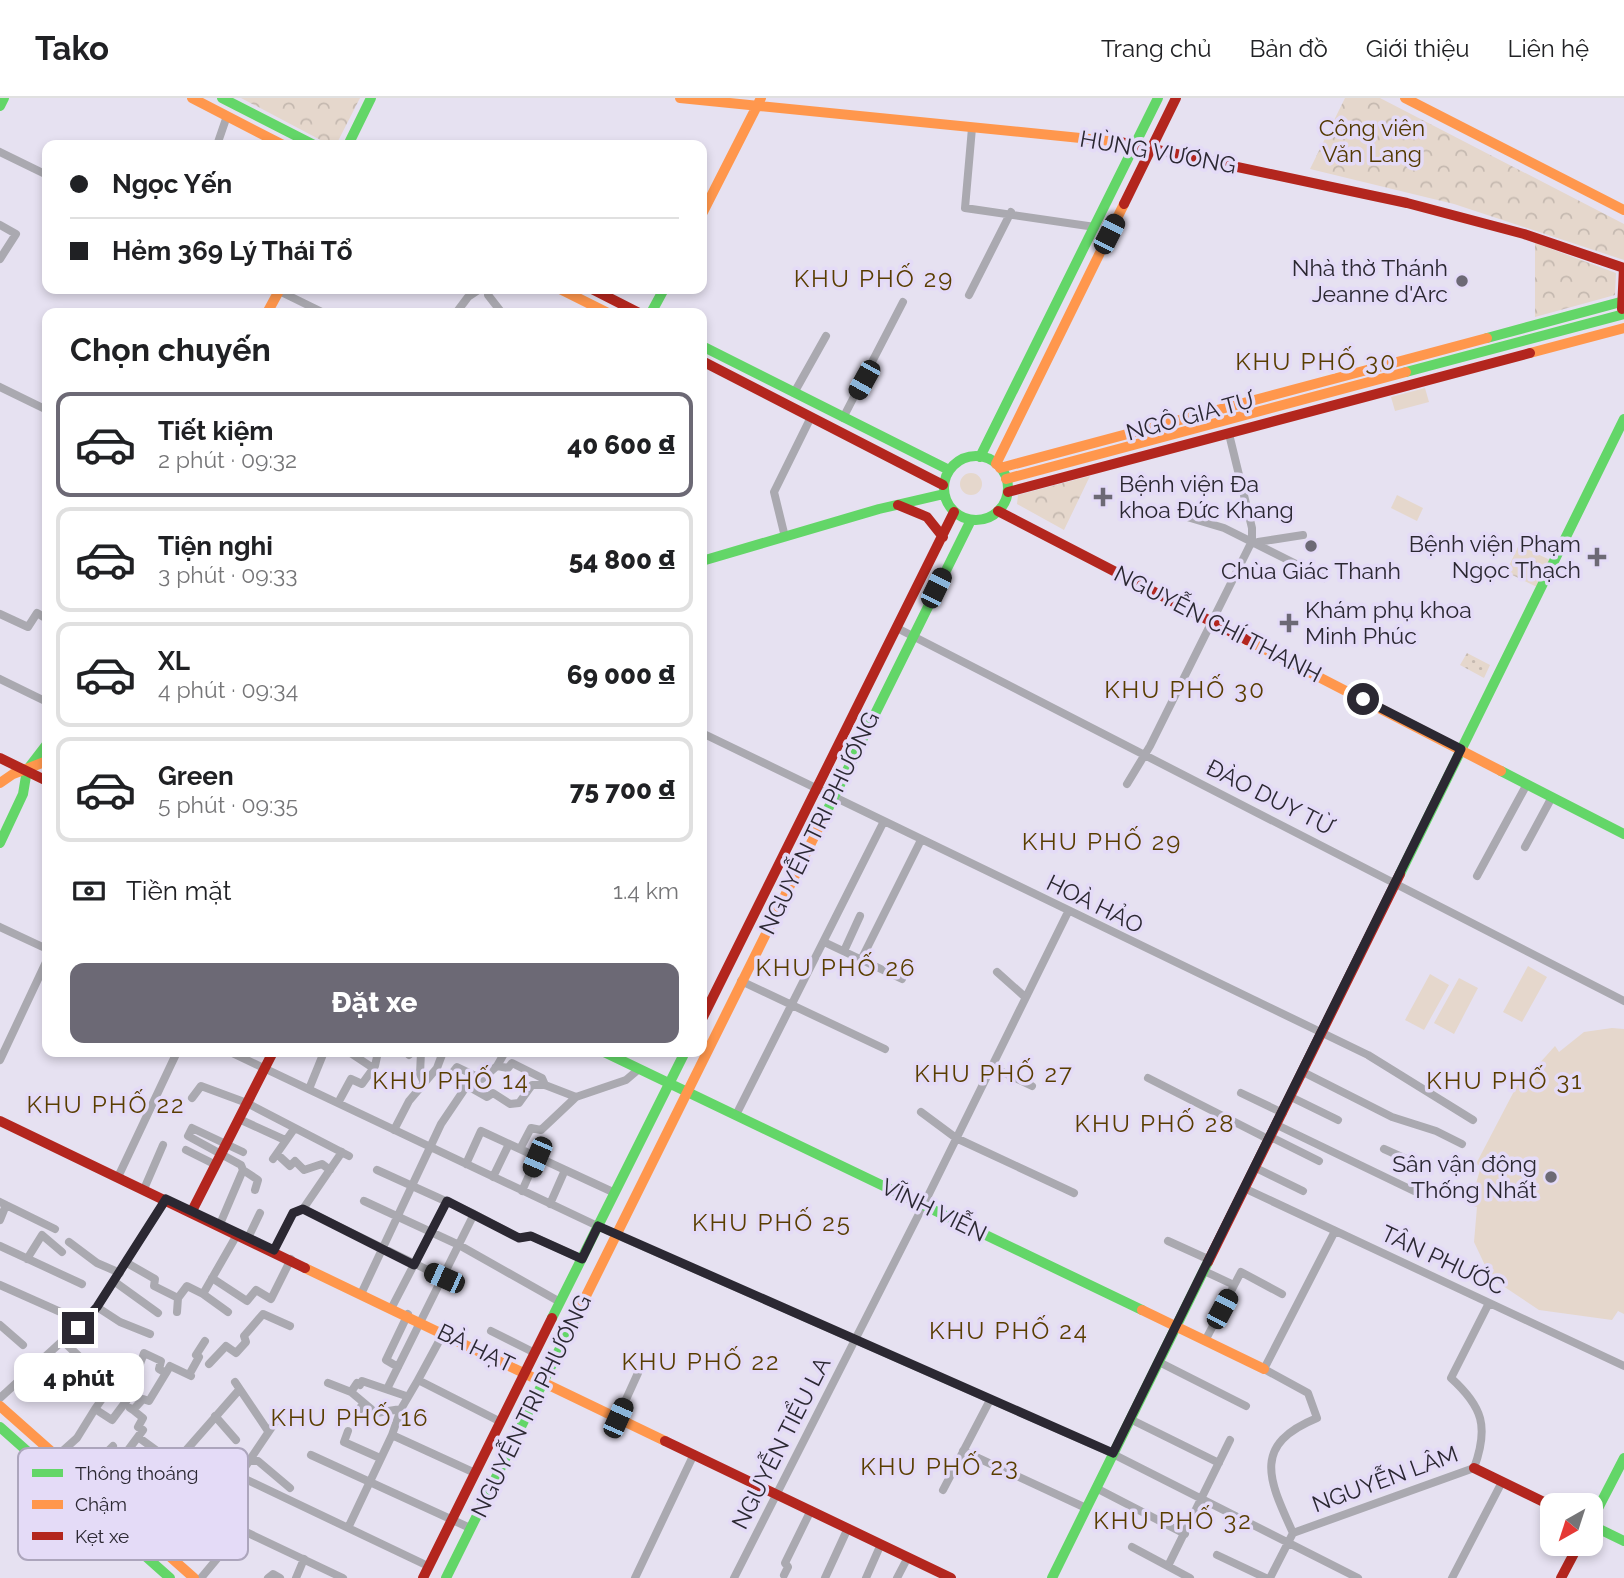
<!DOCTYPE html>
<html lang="vi">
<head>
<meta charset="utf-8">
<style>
  :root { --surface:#fff; --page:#f2f2f2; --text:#202124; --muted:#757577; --line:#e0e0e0; --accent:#6c6975 }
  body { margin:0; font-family:Raleway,sans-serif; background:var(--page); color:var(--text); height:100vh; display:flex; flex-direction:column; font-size:26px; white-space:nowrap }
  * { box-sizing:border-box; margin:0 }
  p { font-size:23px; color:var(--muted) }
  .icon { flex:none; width:38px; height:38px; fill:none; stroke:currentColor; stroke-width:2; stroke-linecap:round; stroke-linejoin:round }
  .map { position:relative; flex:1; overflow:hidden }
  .side { position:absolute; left:42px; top:210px; width:665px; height:749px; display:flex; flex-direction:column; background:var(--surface); border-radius:14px; box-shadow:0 4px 10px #0003 }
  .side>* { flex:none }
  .guide { position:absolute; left:42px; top:42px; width:665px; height:154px; border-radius:14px; box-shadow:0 4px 10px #0003; display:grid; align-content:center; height:154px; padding:0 28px; background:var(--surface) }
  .needle { width:46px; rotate:219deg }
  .controls { position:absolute; left:1540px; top:1395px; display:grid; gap:14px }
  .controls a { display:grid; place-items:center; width:63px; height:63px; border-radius:14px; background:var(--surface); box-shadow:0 4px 10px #0003; font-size:35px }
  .end { position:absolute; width:32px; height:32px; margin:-16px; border:9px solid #2b2832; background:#fff; box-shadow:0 0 0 4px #fff }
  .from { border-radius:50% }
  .bubble { position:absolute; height:49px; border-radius:14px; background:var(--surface); box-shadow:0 4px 10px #0003; font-size:23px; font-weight:800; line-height:49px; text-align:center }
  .car { position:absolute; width:21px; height:42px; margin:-21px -10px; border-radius:9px; box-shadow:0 0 5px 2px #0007; background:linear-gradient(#222 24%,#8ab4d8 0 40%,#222 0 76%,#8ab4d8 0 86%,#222 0) }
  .guide b { display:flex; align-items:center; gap:24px; height:66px; font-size:26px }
  .guide b+b { border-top:2px solid var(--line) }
  .guide i { width:18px; height:18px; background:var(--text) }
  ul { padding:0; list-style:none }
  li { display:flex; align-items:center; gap:21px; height:105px; margin:0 14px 10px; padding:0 14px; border:4px solid var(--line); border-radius:14px }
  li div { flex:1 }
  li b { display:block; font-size:26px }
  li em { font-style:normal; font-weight:800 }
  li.active { border-color:var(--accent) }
  li>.icon { width:63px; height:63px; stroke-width:1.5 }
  h2 { padding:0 28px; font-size:32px; line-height:84px }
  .pay { display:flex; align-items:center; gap:18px; height:77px; padding:0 28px; font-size:26px }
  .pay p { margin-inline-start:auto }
  .cta { display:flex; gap:14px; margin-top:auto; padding:14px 28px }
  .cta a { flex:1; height:80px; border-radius:14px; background:var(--accent); color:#fff; font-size:28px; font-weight:800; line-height:80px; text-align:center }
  header { display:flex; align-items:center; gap:42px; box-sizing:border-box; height:98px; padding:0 35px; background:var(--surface); border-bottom:2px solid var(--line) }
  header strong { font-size:33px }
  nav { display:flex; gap:38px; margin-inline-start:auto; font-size:24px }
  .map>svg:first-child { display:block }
  .grass { fill:url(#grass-dots) }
  .park { fill:url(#park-crowns) }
  .garden { fill:#e5d7cc }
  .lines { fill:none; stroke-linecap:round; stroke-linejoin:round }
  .street { stroke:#aaa9b0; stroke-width:8 }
  .fast { stroke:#63d668; stroke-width:10 }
  .slow { stroke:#ff974d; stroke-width:10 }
  .jam { stroke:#b3261e; stroke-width:10 }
  .route { stroke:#2b2832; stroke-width:9 }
  .poi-dot { fill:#6c6975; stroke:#e4dbf7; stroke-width:2.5 }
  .labels { text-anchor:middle; stroke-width:7; stroke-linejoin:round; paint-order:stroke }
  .park-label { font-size:23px; fill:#523800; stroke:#e4dbf7 }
  .street-label { font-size:23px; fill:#2b2832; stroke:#e4dbf7 }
  .poi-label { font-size:23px; fill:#2b2832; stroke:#e4dbf7; text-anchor:end }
  .neighbourhood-label { font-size:24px; letter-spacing:2px; fill:#593d00; stroke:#e4dbf7 }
  .key { fill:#e4dbf7; stroke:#aca5bc; stroke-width:2 }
  .key-label { font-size:19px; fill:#2b2832 }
</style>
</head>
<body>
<header>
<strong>Tako</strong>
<nav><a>Trang chủ</a><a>Bản đồ</a><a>Giới thiệu</a><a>Liên hệ</a></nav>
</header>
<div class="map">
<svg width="1624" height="1480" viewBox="0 0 1624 1480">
  <defs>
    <pattern id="grass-dots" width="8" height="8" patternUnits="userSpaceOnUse" patternTransform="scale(1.75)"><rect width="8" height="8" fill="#e5d7cc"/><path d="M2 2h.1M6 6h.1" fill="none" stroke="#c5b9b0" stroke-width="1.8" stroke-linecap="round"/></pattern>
    <pattern id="park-crowns" width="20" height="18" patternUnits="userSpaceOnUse" patternTransform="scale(1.75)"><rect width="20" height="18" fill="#e5d7cc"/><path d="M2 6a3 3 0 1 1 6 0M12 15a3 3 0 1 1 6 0" fill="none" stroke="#c5b9b0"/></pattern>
  </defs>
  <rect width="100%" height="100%" fill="#e6e1f1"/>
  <path class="grass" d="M1467 555 1490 567 1484 580 1460 567Z"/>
  <path class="park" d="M241 0H360L336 47H330Z
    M1345 0H1380L1624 126V162L1454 106 1310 71Z
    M1535 145 1616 175 1615 197 1535 219Z
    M960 386a11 11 0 1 1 22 0a11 11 0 1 1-22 0Z
    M1090 378 1064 432 1017 406 1018 397Z
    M1519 447 1550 462 1537 489 1506 474Z"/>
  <path class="garden" d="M1425 290 1429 304 1395 313 1391 299Z
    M1397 397 1423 410 1417 423 1391 410Z
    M1528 868 1547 879 1522 924 1503 914Z
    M1430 876 1449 887 1424 932 1405 922Z
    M1459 880 1478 890 1454 936 1434 925Z
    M1612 930 1624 931V1216L1618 1213 1612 1222 1539 1212 1491 1180 1474 1144 1477 1109 1470 1107 1481 1068 1476 1066 1523 976 1528 978 1555 948 1559 954 1584 934Z"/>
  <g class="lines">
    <path class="street" d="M972 30 965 110 1095 129
      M217 47 227 18
      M0 54 47 77
      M0 127 16 136 0 161
      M275 191 324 215
      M490 191 488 197 502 215
      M969 197 1011 114
      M456 215 468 199 480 191
      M0 289 47 312
      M794 295 826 238
      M843 320 903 204
      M1187 419 1224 430 1324 480
      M785 439 774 394 811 319
      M1258 444 1303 437
      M0 516 28 529 37 515 47 521
      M897 530 1624 903
      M0 581 47 604
      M702 635 1368 957 1473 1022
      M1127 686 1150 648 1252 443V430L1229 336
      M1525 749 1552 699
      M1477 778 1527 686
      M0 829 47 851
      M824 844 902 881
      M844 853 860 818
      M862 860 921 742
      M997 874 1025 899
      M741 883 885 951
      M230 954 606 1132 1103 1351 1358 1480
      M349 954 373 970
      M421 954 420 976 424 985
      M505 954 497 968 482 981 457 969 450 978 487 999 493 995 510 1006 519 1005 532 987H545L576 999
      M409 957 412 954
      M0 962 47 862
      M497 968 508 970 512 965 542 980 545 987
      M992 969 1032 988
      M1303 974 1392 1019 1436 1033 1462 1046
      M1148 980 1270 1042
      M309 991 324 954
      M1241 995 1283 1015
      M1291 999 1338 1022
      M192 1000 201 988 247 1005 349 1058
      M338 1005 351 981 362 986 375 968 378 954
      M921 1014 956 1040 1074 1095
      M736 1017 883 725
      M239 1021 285 1042
      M1277 1027 1414 1093
      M394 1032 409 1003 437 970 443 954
      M1271 1039 1319 1063
      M520 1051 531 1030 541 1032 576 999 626 982 639 971
      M1384 1051 1424 1069
      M186 1052 216 1067
      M243 1054 192 1030 188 1038 241 1067 243 1072 258 1082 255 1092
      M277 1056 290 1068 295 1063 304 1072 322 1066 330 1072
      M273 1061 294 1031
      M466 1066 481 1033 615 1095
      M1256 1070 1303 1093
      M377 1072 474 1116 519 1140 531 1138 582 1161
      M118 1079 177 954
      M493 1079 509 1046
      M144 1091 163 1047
      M1246 1091 1624 1268
      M522 1093 537 1059
      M364 1103 459 1147 560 1204
      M0 1104 55 1131
      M550 1106 565 1072
      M303 1111 444 1180
      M0 1122 6 1107
      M220 1126 243 1072
      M248 1140 260 1115
      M1168 1143 1210 1162
      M69 1144 97 1165 120 1175
      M0 1148 82 1186
      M274 1152 293 1115 303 1111 342 1054
      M27 1161 42 1137 62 1154
      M127 1165 155 1181 154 1188 178 1200
      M1204 1173 1234 1187
      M212 1180 247 1203 256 1192 271 1201 291 1161
      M115 1184 158 1215
      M0 1187 65 1216 77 1230
      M362 1194 441 1026 466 989
      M203 1196 228 1214
      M97 1209 120 1224 150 1236
      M392 1209 447 1103
      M177 1214 178 1200 187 1188 203 1196 238 1135
      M0 1227 23 1247
      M491 1233 535 1255
      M63 1243 87 1266
      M1205 1243 1241 1174 1282 1196
      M196 1257 205 1243
      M1159 1264 1246 1308
      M209 1266 226 1248 236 1255 246 1244 244 1238 263 1216 290 1228
      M398 1269 386 1262 408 1216
      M189 1277 199 1259
      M418 1282 444 1234
      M235 1284 268 1333
      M328 1285 351 1294 376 1315 401 1311 418 1282 501 1324
      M90 1289 102 1301 95 1311
      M387 1291 474 1116
      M351 1294 357 1285 360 1287 362 1283 406 1298
      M0 1300 94 1214 166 1101
      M130 1310 133 1312 143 1301 149 1303 166 1275
      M215 1318 236 1342
      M356 1318 363 1305
      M618 1319 638 1275
      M278 1320 239 1378 428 1468
      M1130 1321 1219 1365
      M348 1333 344 1344 380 1360
      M392 1337 475 1375
      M138 1339 216 1396 227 1394 239 1378
      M963 1353 1086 1410
      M311 1357 470 1430
      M57 1358 77 1340 95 1311 112 1322 127 1302 144 1255 161 1263 159 1271 166 1275 170 1268 191 1278
      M247 1363H258L290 1390
      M174 1366 239 1292
      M81 1380 113 1348
      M1096 1390 1185 1436
      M943 1392 990 1302
      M97 1394 143 1332 138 1329 143 1320 133 1312
      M348 1430 392 1337 401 1311
      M1293 1435C1269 1382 1251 1347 1317 1320L1308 1295 1264 1271 1335 1133
      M145 1437 192 1380
      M1132 1449 1190 1480
      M1217 1457 1266 1480
      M1168 1468 1230 1342
      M784 1477 788 1469 785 1465 811 1412
      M201 1480 221 1456 195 1435 210 1417 343 1480
      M268 1480 273 1476 280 1480
      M296 1480 304 1461
      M635 1480 694 1356
      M734 1480 923 1108 1068 814
      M825 1480 848 1430
      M866 1480 881 1446
      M897 1480 908 1459
      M1270 1480 1293 1435 1474 1370C1489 1329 1483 1309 1451 1280L1489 1205
      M1452 1480 1502 1384"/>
    <path class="fast" d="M222 0 314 47
      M0 8 4 0
      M348 47 371 0
      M651 215 664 191
      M1487 240 1624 203
      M702 248 949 372
      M1406 274 1624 216
      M944 390a32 32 0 1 1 64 0a32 32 0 1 1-64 0Z
      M980 359 1158 0
      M702 463 879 411 944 396
      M1501 673 1624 736
      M824 719 971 422
      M0 745 23 696 27 672 47 646
      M1400 776 1624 321
      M604 954 1142 1212
      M552 1220 685 954
      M0 1329 170 1480
      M1591 1424 1624 1360
      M1591 1427 1624 1443
      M446 1480 576 1218
      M1052 1480 1208 1164"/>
    <path class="slow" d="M192 0 283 47
      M680 0 1120 44
      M1405 0 1624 112
      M702 116 761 0
      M560 191 608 215
      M267 215 280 191
      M1530 255 1624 230
      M996 366 1124 106
      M1000 370 1487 240
      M1006 381 1406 274
      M1247 542 1501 673
      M0 685 13 676 47 663
      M305 1170 665 1343
      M1142 1212 1264 1271
      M576 1218 824 719
      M0 1308 194 1480"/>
    <path class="jam" d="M1120 44 1407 105 1524 136 1624 170
      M1124 106 1176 0
      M592 191 639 215
      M1622 211 1624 170
      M702 263 943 387
      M1008 394 1530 255
      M898 407 927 419 943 439
      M998 413 1247 542
      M0 660 47 683
      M702 921 954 414
      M0 1023 305 1170
      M192 1113 273 954
      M1208 1164 1400 776
      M665 1343 951 1480
      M1474 1370 1552 1408
      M423 1480 552 1220
      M1561 1480 1579 1446"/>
  </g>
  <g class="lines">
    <path class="route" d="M78 1230 97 1209 166 1101 274 1152 293 1115 303 1111 414 1167 447 1103 519 1140 531 1138 582 1161 598 1128 1113 1355 1461 651 1363 601"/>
  </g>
  <g class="poi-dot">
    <circle cx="1462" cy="183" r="7"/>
    <path d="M1099.5 388.5h7v7h7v7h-7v7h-7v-7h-7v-7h7z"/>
    <circle cx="1311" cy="448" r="7"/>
    <path d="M1593.5 448.5h7v7h7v7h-7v7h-7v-7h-7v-7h7z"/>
    <path d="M1285.5 514.5h7v7h7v7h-7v7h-7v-7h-7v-7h7z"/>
    <circle cx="1551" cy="1079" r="7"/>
  </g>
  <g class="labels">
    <g class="park-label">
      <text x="1372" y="38">Công viên<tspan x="1372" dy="26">Văn Lang</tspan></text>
    </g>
    <g class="street-label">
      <text transform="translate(1158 54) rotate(10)" y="8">HÙNG VƯƠNG</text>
      <text transform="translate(1190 318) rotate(-15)" y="8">NGÔ GIA TỰ</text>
      <text transform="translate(1218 526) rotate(27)" y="8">NGUYỄN CHÍ THANH</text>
      <text transform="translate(1270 699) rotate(27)" y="8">ĐÀO DUY TỪ</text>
      <text transform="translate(819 725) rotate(-64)" y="8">NGUYỄN TRI PHƯƠNG</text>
      <text transform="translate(1095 806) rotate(26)" y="8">HOÀ HẢO</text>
      <text transform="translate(934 1112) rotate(26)" y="8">VĨNH VIỄN</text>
      <text transform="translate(1443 1162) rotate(25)" y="8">TÂN PHƯỚC</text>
      <text transform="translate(476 1250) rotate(26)" y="8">BÀ HẠT</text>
      <text transform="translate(531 1308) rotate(-64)" y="8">NGUYỄN TRI PHƯƠNG</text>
      <text transform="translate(781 1345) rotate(-63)" y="8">NGUYỄN TIỂU LA</text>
      <text transform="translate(1385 1381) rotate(-20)" y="8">NGUYỄN LÂM</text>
    </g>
    <g class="poi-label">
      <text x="1448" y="178">Nhà thờ Thánh<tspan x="1448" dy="26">Jeanne d'Arc</tspan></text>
      <text x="1119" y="394" text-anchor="start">Bệnh viện Đa<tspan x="1119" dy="26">khoa Đức Khang</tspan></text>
      <text x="1581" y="454">Bệnh viện Phạm<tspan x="1581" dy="26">Ngọc Thạch</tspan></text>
      <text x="1311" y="481" text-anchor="middle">Chùa Giác Thanh</text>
      <text x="1305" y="520" text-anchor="start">Khám phụ khoa<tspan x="1305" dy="26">Minh Phúc</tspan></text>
      <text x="1537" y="1074">Sân vận động<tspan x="1537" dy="26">Thống Nhất</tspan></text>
    </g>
    <g class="neighbourhood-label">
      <text x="874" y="189">KHU PHỐ 29</text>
      <text x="1316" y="272">KHU PHỐ 30</text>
      <text x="1185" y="600">KHU PHỐ 30</text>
      <text x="1102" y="752">KHU PHỐ 29</text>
      <text x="836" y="878">KHU PHỐ 26</text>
      <text x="994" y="984">KHU PHỐ 27</text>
      <text x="451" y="991">KHU PHỐ 14</text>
      <text x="1505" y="991">KHU PHỐ 31</text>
      <text x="106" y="1015">KHU PHỐ 22</text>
      <text x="1155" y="1034">KHU PHỐ 28</text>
      <text x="772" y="1133">KHU PHỐ 25</text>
      <text x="1009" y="1241">KHU PHỐ 24</text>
      <text x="701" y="1272">KHU PHỐ 22</text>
      <text x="350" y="1328">KHU PHỐ 16</text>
      <text x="940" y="1377">KHU PHỐ 23</text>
      <text x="1173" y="1431">KHU PHỐ 32</text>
    </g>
  </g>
  <rect x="18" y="1350" width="230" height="112" rx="10" class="key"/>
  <rect x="32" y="1371" width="31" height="8" fill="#63d668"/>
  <rect x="32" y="1402" width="31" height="9" fill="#ff974d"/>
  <rect x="32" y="1434" width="31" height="8" fill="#b3261e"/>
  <g class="key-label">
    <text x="75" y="1382">Thông thoáng</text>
    <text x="75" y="1413">Chậm</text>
    <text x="75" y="1445">Kẹt xe</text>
  </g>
</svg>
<div class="controls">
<a><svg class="needle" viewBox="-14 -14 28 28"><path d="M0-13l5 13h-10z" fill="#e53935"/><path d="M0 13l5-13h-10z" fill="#757577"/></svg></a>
</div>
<i class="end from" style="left:1363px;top:601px"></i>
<i class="end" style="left:78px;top:1230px"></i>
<div class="bubble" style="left:14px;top:1255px;width:130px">4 phút</div>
<i class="car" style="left:1109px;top:136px;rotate:27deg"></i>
<i class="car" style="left:864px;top:282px;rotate:209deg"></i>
<i class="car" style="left:936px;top:490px;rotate:26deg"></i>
<i class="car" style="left:537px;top:1059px;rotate:203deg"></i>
<i class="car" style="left:444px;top:1180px;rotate:294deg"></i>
<i class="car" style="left:1222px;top:1211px;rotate:28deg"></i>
<i class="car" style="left:618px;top:1320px;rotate:24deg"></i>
<div class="guide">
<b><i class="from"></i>Ngọc Yến</b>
<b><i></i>Hẻm 369 Lý Thái Tổ</b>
</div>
<section class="side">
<h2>Chọn chuyến</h2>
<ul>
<li class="active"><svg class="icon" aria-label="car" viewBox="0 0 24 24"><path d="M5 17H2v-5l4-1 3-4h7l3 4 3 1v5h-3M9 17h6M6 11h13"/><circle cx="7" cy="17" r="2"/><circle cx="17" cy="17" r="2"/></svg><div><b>Tiết kiệm</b><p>2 phút · 09:32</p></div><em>40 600 ₫</em></li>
<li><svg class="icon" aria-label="car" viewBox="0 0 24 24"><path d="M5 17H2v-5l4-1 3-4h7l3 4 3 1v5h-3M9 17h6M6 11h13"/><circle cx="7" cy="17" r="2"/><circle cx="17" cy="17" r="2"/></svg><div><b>Tiện nghi</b><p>3 phút · 09:33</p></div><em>54 800 ₫</em></li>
<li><svg class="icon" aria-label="car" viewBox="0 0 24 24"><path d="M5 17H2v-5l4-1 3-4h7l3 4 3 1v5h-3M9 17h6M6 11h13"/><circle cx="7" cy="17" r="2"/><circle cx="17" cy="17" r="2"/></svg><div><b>XL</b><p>4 phút · 09:34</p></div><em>69 000 ₫</em></li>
<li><svg class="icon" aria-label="car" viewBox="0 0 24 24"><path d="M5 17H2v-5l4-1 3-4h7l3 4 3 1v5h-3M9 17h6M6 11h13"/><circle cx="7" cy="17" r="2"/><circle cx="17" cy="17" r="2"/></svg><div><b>Green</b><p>5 phút · 09:35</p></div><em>75 700 ₫</em></li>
</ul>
<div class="pay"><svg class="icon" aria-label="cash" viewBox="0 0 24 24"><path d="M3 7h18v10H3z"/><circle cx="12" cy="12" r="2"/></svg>Tiền mặt<p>1.4 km</p></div>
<div class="cta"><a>Đặt xe</a></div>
</section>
</div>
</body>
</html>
